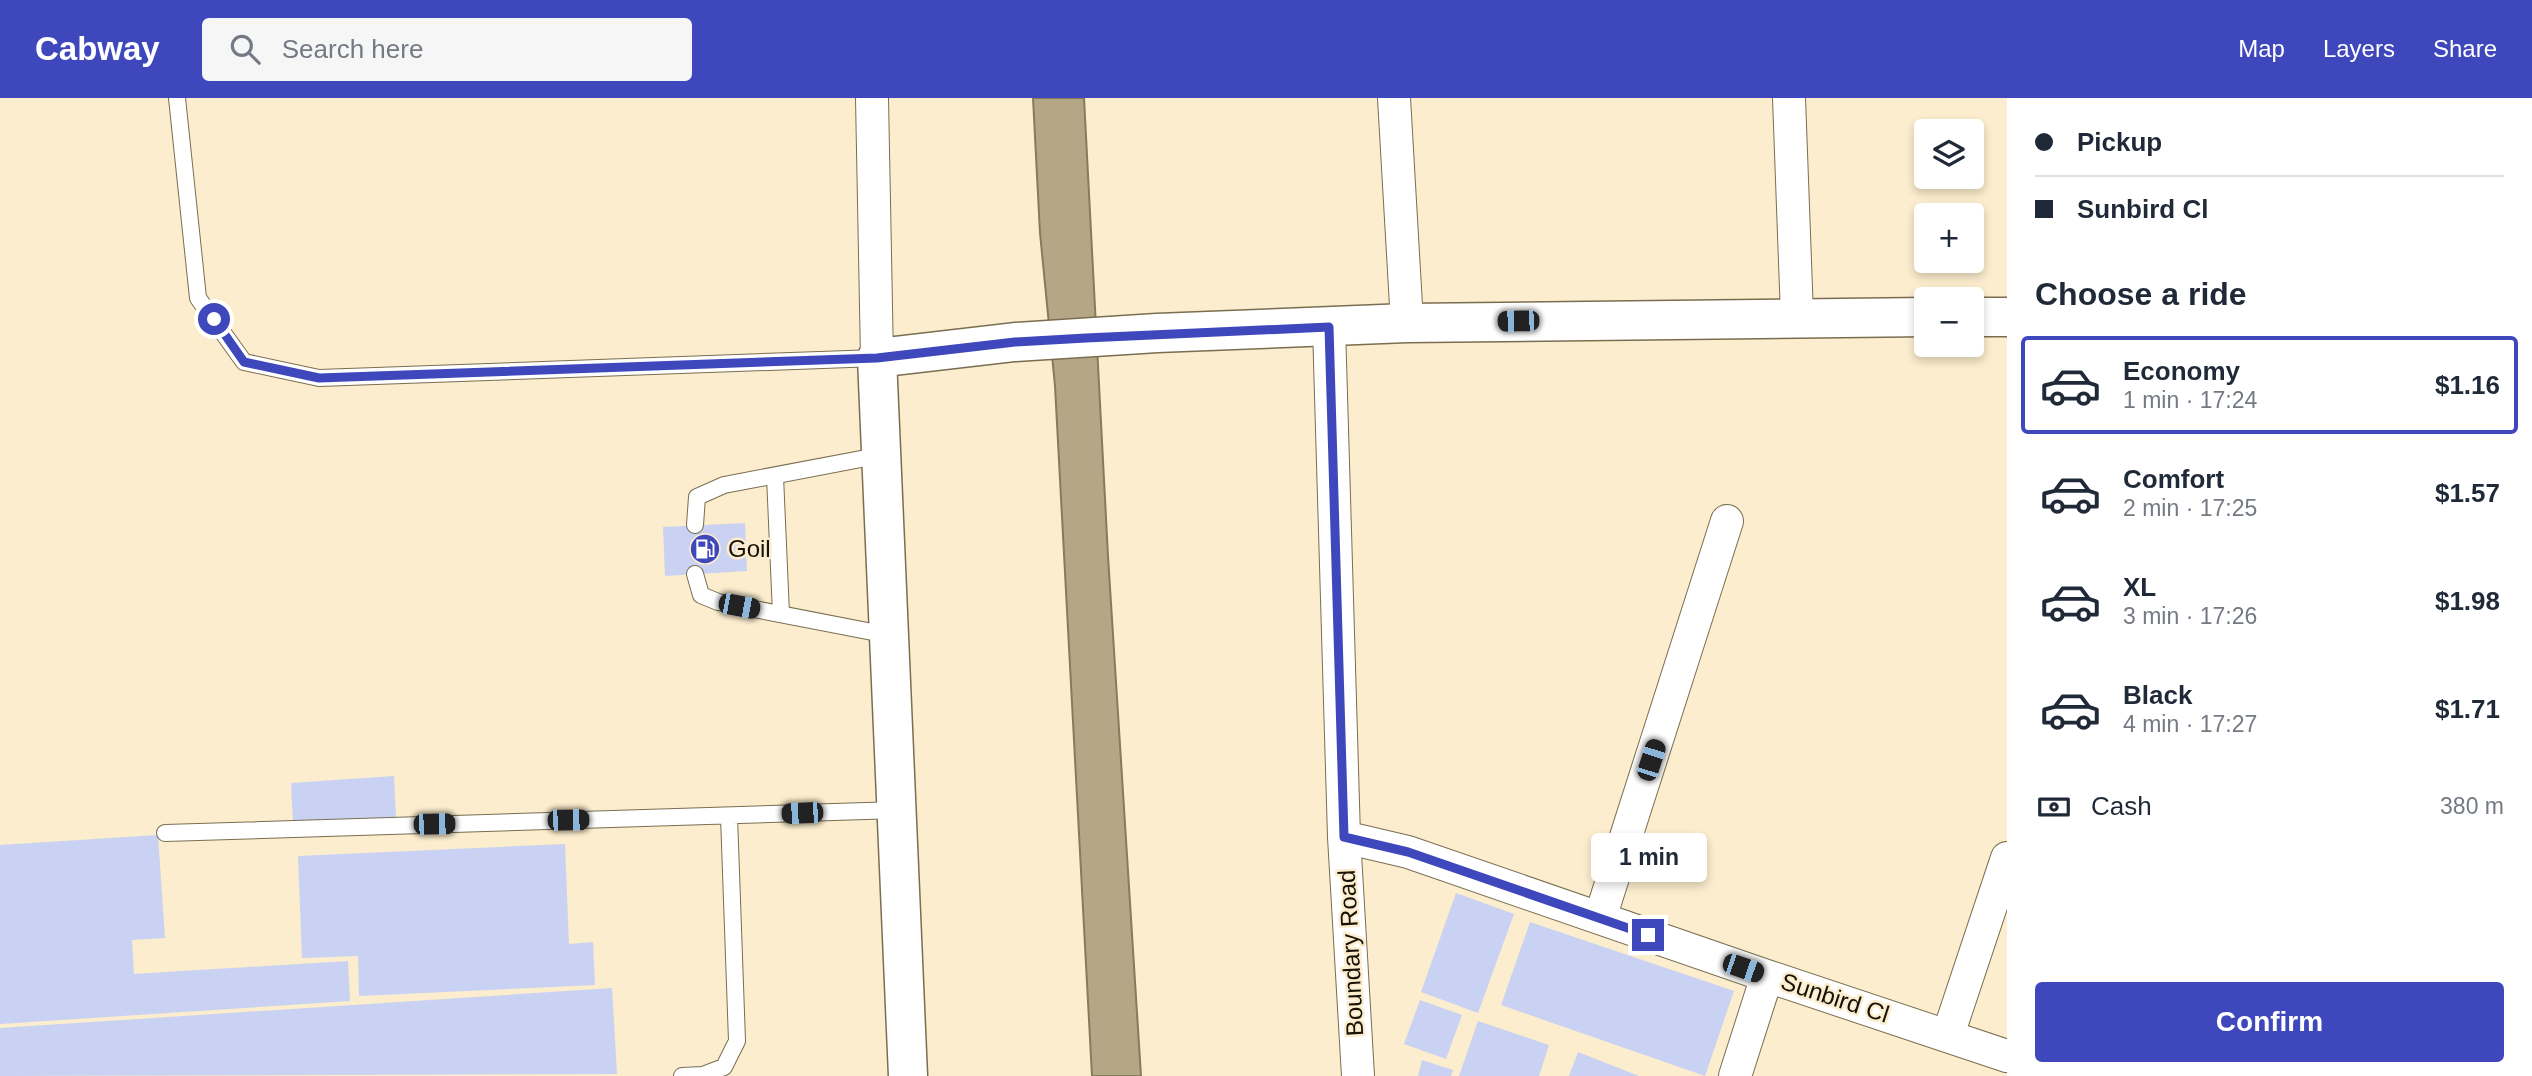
<!DOCTYPE html>
<html lang="en">
<head>
<meta charset="utf-8">
<style>
  :root { --surface:#fff; --page:#f6f6f7; --text:#1f2937; --muted:#747a83; --line:#e0e1e3; --accent:#3e47bb }
  body { margin:0; font-family:Arial,sans-serif; background:var(--page); color:var(--text); height:100vh; display:flex; flex-direction:column; font-size:26px; white-space:nowrap }
  * { box-sizing:border-box; margin:0 }
  p { font-size:23px; color:var(--muted) }
  .icon { flex:none; width:38px; height:38px; fill:none; stroke:currentColor; stroke-width:2; stroke-linecap:round; stroke-linejoin:round }
  .map { position:relative; flex:1; overflow:hidden }
  .side { display:flex; flex-direction:column; background:var(--surface); width:525px }
  .side>* { flex:none }
  .hud { display:grid; align-content:center; height:154px; padding:0 28px; background:var(--surface) }
  .fabs { position:absolute; left:1914px; top:21px; display:grid; gap:14px }
  .fabs a { display:grid; place-items:center; width:70px; height:70px; border-radius:7px; background:var(--surface); box-shadow:0 4px 10px #0003; font-size:35px }
  .end { position:absolute; width:32px; height:32px; margin:-16px; border:9px solid #3e47bb; background:#fff; box-shadow:0 0 0 4px #fff }
  .from { border-radius:50% }
  .bubble { position:absolute; height:49px; border-radius:7px; background:var(--surface); box-shadow:0 4px 10px #0003; font-size:23px; font-weight:800; line-height:49px; text-align:center }
  .car { position:absolute; width:21px; height:42px; margin:-21px -10px; border-radius:9px; box-shadow:0 0 5px 2px #0007; background:linear-gradient(#222 24%,#8ab4d8 0 40%,#222 0 76%,#8ab4d8 0 86%,#222 0) }
  .hud b { display:flex; align-items:center; gap:24px; height:66px; font-size:26px }
  .hud b+b { border-top:2px solid var(--line) }
  .hud i { width:18px; height:18px; background:var(--text) }
  ul { padding:0; list-style:none }
  li { display:flex; align-items:center; gap:21px; height:98px; margin:0 14px 10px; padding:0 14px; border:4px solid transparent; border-radius:7px }
  li div { flex:1 }
  li b { display:block; font-size:26px }
  li em { font-style:normal; font-weight:800 }
  li.selected { border-color:var(--accent) }
  li>.icon { width:63px; height:63px; stroke-width:1.5 }
  h2 { padding:0 28px; font-size:32px; line-height:84px }
  .pay { display:flex; align-items:center; gap:18px; height:77px; padding:0 28px; font-size:26px }
  .pay p { margin-inline-start:auto }
  .primary-button { display:flex; gap:14px; margin-top:auto; padding:14px 28px }
  .primary-button a { flex:1; height:80px; border-radius:7px; background:var(--accent); color:#fff; font-size:28px; font-weight:800; line-height:80px; text-align:center }
  header { display:flex; align-items:center; gap:42px; box-sizing:border-box; height:98px; padding:0 35px; background:var(--accent); color:#fff }
  header strong { font-size:33px }
  nav { display:flex; gap:38px; margin-inline-start:auto; font-size:24px }
  .search { width:490px; height:63px; background:var(--page); display:flex; align-items:center; gap:18px; box-sizing:border-box; padding:0 24px; border-radius:7px; color:var(--muted); font-size:26px }
  main { display:flex; flex:1; min-height:0 }
  .map>svg:first-child { display:block }
  .water { fill:#b5a785; stroke:#867a5f; stroke-width:2 }
  .building { fill:#c9d2f2 }
  .lines { fill:none; stroke-linecap:round; stroke-linejoin:round }
  .service-casing { stroke:#7a6e51; stroke-width:18 }
  .minor-casing { stroke:#7a6e51; stroke-width:34 }
  .tertiary-casing { stroke:#7a6e51; stroke-width:41 }
  .service { stroke:#fff; stroke-width:16 }
  .minor { stroke:#fff; stroke-width:32 }
  .tertiary { stroke:#fff; stroke-width:38 }
  .route { stroke:#3e47bb; stroke-width:9 }
  .labels { text-anchor:middle; stroke-width:5; stroke-linejoin:round; paint-order:stroke }
  .poi-label { font-size:24px; fill:#171207; stroke:#fbedcd; text-anchor:start }
  .street-label { font-size:24px; fill:#171207; stroke:#fbedcd }
</style>
</head>
<body>
<header>
<strong>Cabway</strong>
<div class="search"><svg class="icon" aria-label="search" viewBox="0 0 24 24"><circle cx="10" cy="10" r="6"/><path d="M15 15l6 6"/></svg>Search here</div>
<nav><a>Map</a><a>Layers</a><a>Share</a></nav>
</header>
<main>
<div class="map">
<svg width="2007" height="978" viewBox="0 0 2007 978">
  <rect width="100%" height="100%" fill="#fbedcd"/>
  <path class="water" d="M1033 0H1084L1108 458 1141 978H1092L1055 288 1040 135Z"/>
  <path class="building" d="M745 425 747 473 665 478 663 429Z
    M394 678 396 719 293 726 291 685Z
    M158 737 165 840 132 842 134 876 348 863 350 903 0 926V747Z
    M565 746 569 846 593 844 595 887 359 898 358 858 302 860 298 758Z
    M1456 795 1514 816 1478 915 1421 894Z
    M1530 824 1734 893 1705 978 1501 907Z
    M612 890 617 976 0 978V930Z
    M1420 902 1462 917 1446 961 1404 946Z
    M1478 923 1549 947 1539 978H1459Z
    M1578 954 1639 978H1569Z
    M1422 962 1453 972 1451 978H1418Z"/>
  <g class="lines">
    <g class="service-casing">
      <path id="service" d="M177 0 198 200 244 264 319 280 877 260
        M775 378 781 516
        M695 427 697 399 724 387 882 357
        M695 476 701 497 718 504 888 537
        M165 735 898 712
        M682 978 703 977 724 969 737 943 729 718"/>
    </g>
    <g class="minor-casing">
      <path id="minor" d="M872 0 877 260
        M1394 0 1407 225
        M1789 0 1797 218
        M1329 229 1344 739 1358 978
        M1344 739 1408 754 1767 878 2007 958
        M1600 820 1727 423
        M1948 937 2007 760
        M1735 978 1767 878"/>
    </g>
    <g class="tertiary-casing">
      <path id="tertiary" d="M1972 219H2007
        M908 978 877 260 1015 244 1157 235 1407 225 1927 219"/>
    </g>
    <use href="#service" class="service"/>
    <use href="#minor" class="minor"/>
    <use href="#tertiary" class="tertiary"/>
  </g>
  <g class="lines">
    <path class="route" d="M214 221 244 264 319 280 877 260 1015 244 1086 240 1329 229 1344 739 1408 754 1648 837"/>
  </g>
  <defs>
    <g id="fuel-disc" transform="scale(1.575)"><circle r="9.5" fill="#3e47bb" stroke="#fbedcd"/><path d="M-5.5-6h7V0h2V4h1.3V-2.5L3-4.5l.8-.8L6-3V5H2.5V1h-1V6h-7ZM-4.2-4.7v3.2H.2V-4.7Z" fill="#fff"/></g>
  </defs>
  <g fill-rule="evenodd">
    <use href="#fuel-disc" x="705" y="451"/>
  </g>
  <g class="labels">
    <g class="poi-label">
      <text x="728" y="459">Goil</text>
    </g>
    <g class="street-label">
      <text transform="translate(1351 855) rotate(-93)" y="8">Boundary Road</text>
      <text transform="translate(1835 900) rotate(18)" y="8">Sunbird Cl</text>
    </g>
  </g>
</svg>
<div class="fabs">
<a><svg class="icon" aria-label="layers" viewBox="0 0 24 24"><path d="M12 4l9 5-9 5-9-5zM3 14l9 5 9-5"/></svg></a>
<a>+</a>
<a>−</a>
</div>
<i class="end from" style="left:214px;top:221px"></i>
<i class="end" style="left:1648px;top:837px"></i>
<div class="bubble" style="left:1591px;top:735px;width:116px">1 min</div>
<i class="car" style="left:1518px;top:223px;rotate:269deg"></i>
<i class="car" style="left:739px;top:508px;rotate:101deg"></i>
<i class="car" style="left:1651px;top:662px;rotate:18deg"></i>
<i class="car" style="left:802px;top:715px;rotate:268deg"></i>
<i class="car" style="left:568px;top:722px;rotate:89deg"></i>
<i class="car" style="left:434px;top:726px;rotate:89deg"></i>
<i class="car" style="left:1743px;top:870px;rotate:109deg"></i>
</div>
<section class="side">
<div class="hud">
<b><i class="from"></i>Pickup</b>
<b><i></i>Sunbird Cl</b>
</div>
<h2>Choose a ride</h2>
<ul>
<li class="selected"><svg class="icon" aria-label="car" viewBox="0 0 24 24"><path d="M5 17H2v-5l4-1 3-4h7l3 4 3 1v5h-3M9 17h6M6 11h13"/><circle cx="7" cy="17" r="2"/><circle cx="17" cy="17" r="2"/></svg><div><b>Economy</b><p>1 min · 17:24</p></div><em>$1.16</em></li>
<li><svg class="icon" aria-label="car" viewBox="0 0 24 24"><path d="M5 17H2v-5l4-1 3-4h7l3 4 3 1v5h-3M9 17h6M6 11h13"/><circle cx="7" cy="17" r="2"/><circle cx="17" cy="17" r="2"/></svg><div><b>Comfort</b><p>2 min · 17:25</p></div><em>$1.57</em></li>
<li><svg class="icon" aria-label="car" viewBox="0 0 24 24"><path d="M5 17H2v-5l4-1 3-4h7l3 4 3 1v5h-3M9 17h6M6 11h13"/><circle cx="7" cy="17" r="2"/><circle cx="17" cy="17" r="2"/></svg><div><b>XL</b><p>3 min · 17:26</p></div><em>$1.98</em></li>
<li><svg class="icon" aria-label="car" viewBox="0 0 24 24"><path d="M5 17H2v-5l4-1 3-4h7l3 4 3 1v5h-3M9 17h6M6 11h13"/><circle cx="7" cy="17" r="2"/><circle cx="17" cy="17" r="2"/></svg><div><b>Black</b><p>4 min · 17:27</p></div><em>$1.71</em></li>
</ul>
<div class="pay"><svg class="icon" aria-label="cash" viewBox="0 0 24 24"><path d="M3 7h18v10H3z"/><circle cx="12" cy="12" r="2"/></svg>Cash<p>380 m</p></div>
<div class="primary-button"><a>Confirm</a></div>
</section>
</main>
</body>
</html>
